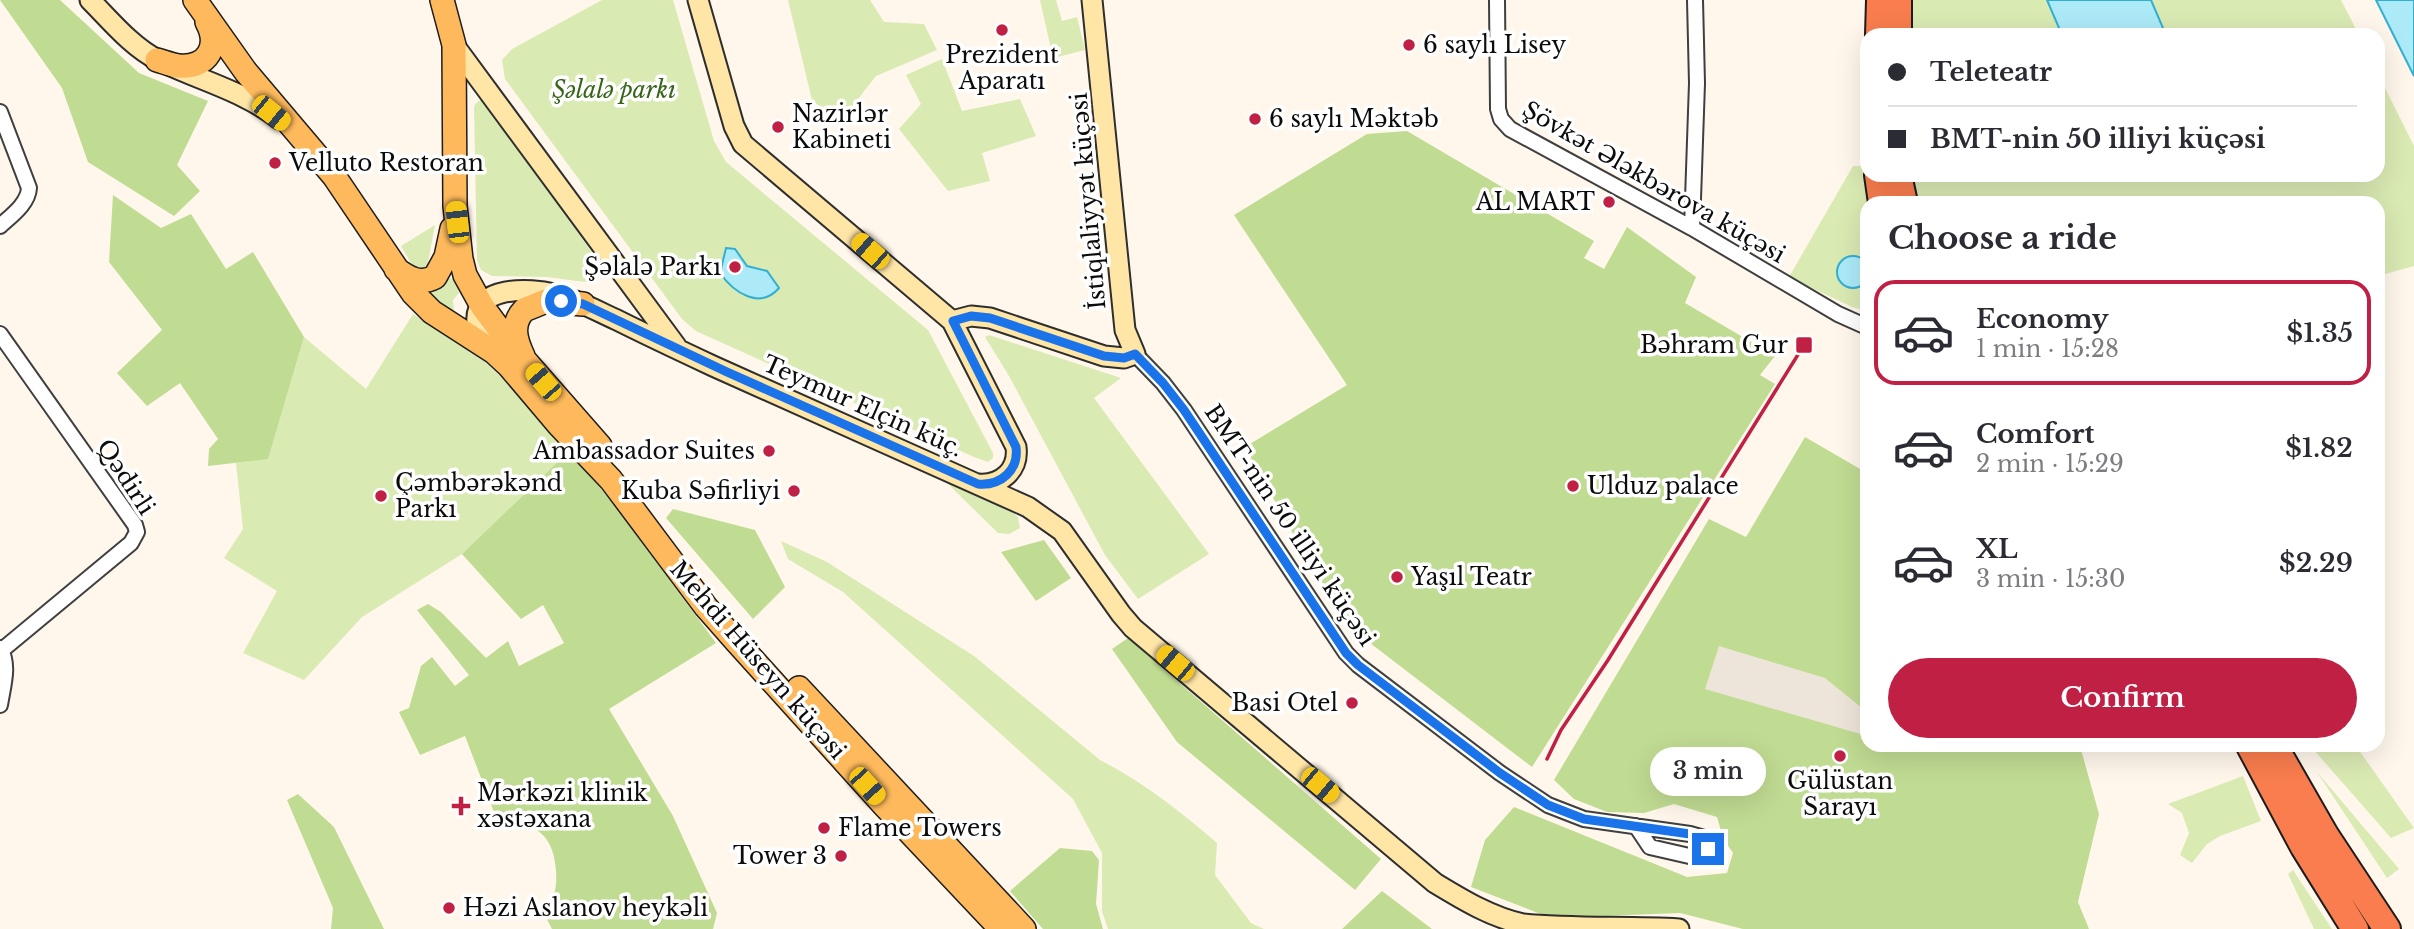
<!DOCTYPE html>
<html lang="en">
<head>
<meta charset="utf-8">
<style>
  :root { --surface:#fff; --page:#f2f2f3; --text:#2b2b33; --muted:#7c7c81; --line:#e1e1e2; --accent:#c02044 }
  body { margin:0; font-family:"Libre Baskerville",serif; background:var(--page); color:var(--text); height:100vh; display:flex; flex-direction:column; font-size:26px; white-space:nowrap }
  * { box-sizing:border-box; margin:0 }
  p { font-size:23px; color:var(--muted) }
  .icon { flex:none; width:38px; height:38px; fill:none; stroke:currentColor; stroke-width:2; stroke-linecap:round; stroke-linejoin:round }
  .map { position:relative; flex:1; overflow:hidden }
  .details { position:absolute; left:1860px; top:196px; width:525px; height:556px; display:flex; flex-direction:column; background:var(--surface); border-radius:21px; box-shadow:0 7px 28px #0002 }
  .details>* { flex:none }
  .top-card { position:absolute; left:1860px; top:28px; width:525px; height:154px; border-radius:21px; box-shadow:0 7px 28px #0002; display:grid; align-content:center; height:154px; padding:0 28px; background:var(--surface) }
  .end { position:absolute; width:32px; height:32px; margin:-16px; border:9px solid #1a73e8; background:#fff; box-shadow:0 0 0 4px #fff }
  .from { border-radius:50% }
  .bubble { position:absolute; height:49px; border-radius:24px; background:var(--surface); box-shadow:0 7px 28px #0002; font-size:23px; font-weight:600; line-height:49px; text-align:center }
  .car { position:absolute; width:21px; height:42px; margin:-21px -10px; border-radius:9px; box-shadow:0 0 5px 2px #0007; background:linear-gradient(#f5c518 24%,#345 0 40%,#f5c518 0 76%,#345 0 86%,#f5c518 0) }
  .top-card b { display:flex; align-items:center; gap:24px; height:66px; font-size:26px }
  .top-card b+b { border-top:2px solid var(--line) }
  .top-card i { width:18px; height:18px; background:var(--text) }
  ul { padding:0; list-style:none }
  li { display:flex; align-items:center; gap:21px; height:105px; margin:0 14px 10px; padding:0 14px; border:4px solid transparent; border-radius:21px }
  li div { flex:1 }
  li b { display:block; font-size:26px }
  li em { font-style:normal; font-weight:600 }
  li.on { border-color:var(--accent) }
  li>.icon { width:63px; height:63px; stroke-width:1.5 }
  h2 { padding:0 28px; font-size:32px; line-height:84px }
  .primary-button { display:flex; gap:14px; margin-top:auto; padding:14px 28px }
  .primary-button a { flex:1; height:80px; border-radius:42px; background:var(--accent); color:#fff; font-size:28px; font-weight:600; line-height:80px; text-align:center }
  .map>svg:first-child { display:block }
  .green { fill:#daeab3 }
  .forest { fill:#c0db92 }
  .plaza { fill:#eee5da }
  .water { fill:#adeaf8; stroke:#32afd2; stroke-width:2 }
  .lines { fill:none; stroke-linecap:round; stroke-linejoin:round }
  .street-casing { stroke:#3f3f3f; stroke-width:18 }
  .secondary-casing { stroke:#2e2e2e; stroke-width:23 }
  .primary-casing { stroke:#1d1d1d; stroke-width:26 }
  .highway-casing { stroke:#1d1d1d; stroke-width:30 }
  .street { stroke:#fff; stroke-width:14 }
  .secondary { stroke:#ffe5a6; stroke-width:19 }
  .primary { stroke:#fdb95c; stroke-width:23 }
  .highway { stroke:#f97d4e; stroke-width:26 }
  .rail { stroke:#c02044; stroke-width:3.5 }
  .route { stroke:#1a73e8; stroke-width:9 }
  .poi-dot { fill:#c02044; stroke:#fff; stroke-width:2.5 }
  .labels { text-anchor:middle; stroke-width:7; stroke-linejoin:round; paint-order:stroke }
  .poi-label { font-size:23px; fill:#0c0c0c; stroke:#fff; text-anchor:start }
  .park-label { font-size:23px; font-style:italic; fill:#38651a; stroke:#fff }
  .street-label { font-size:23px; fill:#0c0c0c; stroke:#fff }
</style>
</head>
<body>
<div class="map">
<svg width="2414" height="929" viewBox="0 0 2414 929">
  <rect width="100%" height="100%" fill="#fff7eb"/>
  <path class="green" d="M602 0H673L714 141 726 162 928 330 993 453V458L988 462 974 457 696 331 682 319 505 79 502 60 512 49Z
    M788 0H870L884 22 924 24 937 50 876 76 839 123 812 100Z
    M1040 0H1056L1062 21 1077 17 1085 50 1053 58Z
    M1911 0H2341L2359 35H1910Z
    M942 59 962 111 1020 99 1036 136 982 153 990 181 948 191 899 129 921 104 906 75Z
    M2378 74 2414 146V266L2378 276V203H1915L1912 175H2378Z
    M482 99 490 103 599 263V273L595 278 585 282 547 277 492 276 481 270 477 260 474 108 475 104Z
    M1853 166H1865L1866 191 1869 203 1867 311 1852 307 1789 277Z
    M435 225 427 267 421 271 415 270 401 246Z
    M445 278 455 279 459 293 453 300 454 311 459 323 417 289Z
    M413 314 485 362 502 378 569 451 462 554 362 617 304 680 243 653 277 591 224 558 243 529 236 463 268 458 304 337 366 389Z
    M989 335 1121 378 1094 398 1209 554 1138 599 1105 555 1009 376 985 337Z
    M946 482 1013 512 1018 517 1020 528 1009 534 998 533Z
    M781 541 827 562 974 656 1100 760C1143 782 1180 811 1217 843L1215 875 1251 923 1264 929H1108L1102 911V853L1073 799 843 592 788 559Z
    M2318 746H2356L2414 828 2391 838 2313 749Z
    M2317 772 2399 869 2387 878Z
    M2243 776 2261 821 2220 836 2207 844 2192 863 2180 855 2189 833 2182 813 2168 804Z
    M2293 870 2332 929H2314L2288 874Z"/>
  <path class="forest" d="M0 0H60L139 73 208 101 177 165 200 191 174 216 88 162 62 88Z
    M1407 131 1594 241 1584 258 1604 269 1627 227 1696 277 1685 303 1775 356 1760 375 1775 384 1532 767 1357 633 1313 570 1245 447 1347 385 1234 215 1367 134Z
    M113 195 161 228 191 214 226 269 253 252 304 337 268 459 208 466 209 449 218 439 180 383 147 406 117 373 162 330 109 262Z
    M1805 437 1867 473V746H2080L2099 814 2078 902 2089 929H1743L1680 913 1551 918 1471 887 1485 840 1514 807 1687 877 1727 873 1733 853 1723 838 1717 817 1674 804 1644 813 1607 812 1574 799 1554 780 1709 519 1746 537Z
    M569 451 612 502 716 643 609 709 673 816 717 913 713 929H552L541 908C556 900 557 886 556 871 554 835 534 819 499 825L465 736 420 755 399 712 409 708 421 666 432 657 455 686 469 675 417 610 428 604 441 612 486 658 508 641 519 666 564 643 543 605 521 619 462 554Z
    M673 509 755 530 785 587 753 619 666 518Z
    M1044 540 1071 578 1036 601 1001 552Z
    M1128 638 1381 859 1355 890 1177 742 1112 649Z
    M298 794 334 827 384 929H331L333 908 287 800Z
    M1060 848 1092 851 1099 860 1096 904 1103 929H1043L1010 891Z
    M1382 891 1432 929H1342Z"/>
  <path class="plaza" d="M1719 646 1825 678 1867 712V738L1864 735 1705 689Z"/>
  <path class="water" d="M2047 0H2151L2166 35H2062Z
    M2376 0H2414V76Z
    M726 248 735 249 747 266 767 271 779 288C760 310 734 293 720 273Z
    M1837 272a16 16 0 1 1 32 0a16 16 0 1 1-32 0Z"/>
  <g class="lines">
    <g class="street-casing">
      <path id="street" d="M1497 0 1498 109 1501 119 1510 129 1692 228 1838 314 1867 327
        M0 112 29 188C28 204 11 216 0 226
        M1692 228 1697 83 1695 0
        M0 334 135 525 137 532 131 543 2 650
        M1135 354 1163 383 1184 410 1346 653 1358 665 1500 773 1548 805 1584 819 1690 834 1704 838 1708 842C1709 851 1705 854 1698 858L1650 847 1636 826
        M0 648C10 665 3 686 0 705"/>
    </g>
    <g class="secondary-casing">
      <path id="secondary" d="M90 0C110 20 132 47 158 60 198 80 244 91 279 119
        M698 0 734 126 743 144 952 321 1016 447C1019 470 1001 486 978 484
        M454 45 676 346
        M952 321 971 316 990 318 1104 356 1124 358 1135 354 1125 330 1092 0
        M492 350C485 342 478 334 477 323 473 285 531 288 554 294 576 299 597 311 617 320 649 336 681 351 713 366 818 414 923 459 1028 507L1062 531 1121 614 1133 628 1435 883C1463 900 1491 917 1523 924 1574 929 1627 926 1679 929"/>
    </g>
    <g class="primary-casing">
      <path id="primary" d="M195 0 246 72 334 176 413 293 432 312 494 352 509 366 559 425 611 480 706 607 735 640 884 805 1001 929
        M442 0 454 45 455 206 461 259 465 275 482 306 508 341 600 446
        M157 60C164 62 172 65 179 66 208 68 220 46 207 22
        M396 269C408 278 420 285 435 277L446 257 452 229
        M523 356C515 339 511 324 524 310L546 301 583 304
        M799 688 1024 929"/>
    </g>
    <g class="highway-casing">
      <path id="highway" d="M1879 35 1880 0
        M1898 35V0
        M1878 175 1882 203
        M1898 175 1904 203
        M2250 746 2304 847 2355 929
        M2274 746 2325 835 2387 929"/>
    </g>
    <use href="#street" class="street"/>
    <use href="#secondary" class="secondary"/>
    <use href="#primary" class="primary"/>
    <use href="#highway" class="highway"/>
    <path class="rail" d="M1547 759 1561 730 1608 660 1804 345"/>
  </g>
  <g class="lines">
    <path class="route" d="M561 301 583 304 727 372 978 484C1001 486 1019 470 1016 447L953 321 971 316 990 318 1104 356 1124 358 1135 354 1163 383 1184 410 1346 653 1358 665 1500 773 1548 805 1584 819 1690 834 1704 838 1708 842V849"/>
  </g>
  <g class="poi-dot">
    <circle cx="1002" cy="30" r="7"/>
    <circle cx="1409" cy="45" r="7"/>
    <circle cx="1255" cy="119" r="7"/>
    <circle cx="778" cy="127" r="7"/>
    <circle cx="275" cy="163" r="7"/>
    <circle cx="1609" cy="202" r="7"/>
    <circle cx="735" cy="267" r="7"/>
    <rect x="1795" y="336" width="18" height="18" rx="3.5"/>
    <circle cx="769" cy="451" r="7"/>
    <circle cx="1573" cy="486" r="7"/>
    <circle cx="794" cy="491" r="7"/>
    <circle cx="381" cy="496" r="7"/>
    <circle cx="1397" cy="577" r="7"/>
    <circle cx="1352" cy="703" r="7"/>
    <circle cx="1840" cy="756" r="7"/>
    <path d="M457.5 795.5h7v7h7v7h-7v7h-7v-7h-7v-7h7z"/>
    <circle cx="824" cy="828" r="7"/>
    <circle cx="841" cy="856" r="7"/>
    <circle cx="449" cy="908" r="7"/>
  </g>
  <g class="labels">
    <g class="poi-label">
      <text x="1423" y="53">6 saylı Lisey</text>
      <text x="1002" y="63" text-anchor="middle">Prezident<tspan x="1002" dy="26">Aparatı</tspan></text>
      <text x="792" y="122">Nazirlər<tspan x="792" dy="26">Kabineti</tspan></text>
      <text x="1269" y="127">6 saylı Məktəb</text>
      <text x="289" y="171">Velluto Restoran</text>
      <text x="1595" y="210" text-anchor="end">AL MART</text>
      <text x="721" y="275" text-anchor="end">Şəlalə Parkı</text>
      <text x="1788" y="353" text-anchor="end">Bəhram Gur</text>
      <text x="755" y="459" text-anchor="end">Ambassador Suites</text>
      <text x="395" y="491">Çəmbərəkənd<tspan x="395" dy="26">Parkı</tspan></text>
      <text x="1587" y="494">Ulduz palace</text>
      <text x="780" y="499" text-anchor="end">Kuba Səfirliyi</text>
      <text x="1411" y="585">Yaşıl Teatr</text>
      <text x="1338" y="711" text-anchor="end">Basi Otel</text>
      <text x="1840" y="789" text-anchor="middle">Gülüstan<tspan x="1840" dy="26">Sarayı</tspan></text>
      <text x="477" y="801">Mərkəzi klinik<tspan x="477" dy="26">xəstəxana</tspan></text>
      <text x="838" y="836">Flame Towers</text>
      <text x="827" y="864" text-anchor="end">Tower 3</text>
      <text x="463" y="916">Həzi Aslanov heykəli</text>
    </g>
    <g class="park-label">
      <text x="614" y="98">Şəlalə parkı</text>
    </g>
    <g class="street-label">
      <text transform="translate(1654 182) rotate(30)" y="8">Şövkət Ələkbərova küçəsi</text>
      <text transform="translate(1088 201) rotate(-95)" y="8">İstiqlaliyyət küçəsi</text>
      <text transform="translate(863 406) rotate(24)" y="8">Teymur Elçin küç.</text>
      <text transform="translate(126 477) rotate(57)" y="8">Qədirli</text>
      <text transform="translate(1290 525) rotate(56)" y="8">BMT-nin 50 illiyi küçəsi</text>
      <text transform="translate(758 660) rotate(49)" y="8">Mehdi Hüseyn küçəsi</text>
    </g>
  </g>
</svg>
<i class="end from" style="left:561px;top:301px"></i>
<i class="end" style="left:1708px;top:849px"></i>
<div class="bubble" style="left:1650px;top:747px;width:116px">3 min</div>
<i class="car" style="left:271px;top:113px;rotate:129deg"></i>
<i class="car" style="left:457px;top:222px;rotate:354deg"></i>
<i class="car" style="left:870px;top:251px;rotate:311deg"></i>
<i class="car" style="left:543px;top:382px;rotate:319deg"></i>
<i class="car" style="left:1175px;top:663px;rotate:310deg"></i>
<i class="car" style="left:1320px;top:785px;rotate:130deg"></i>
<i class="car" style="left:867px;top:786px;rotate:138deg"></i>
<div class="top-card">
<b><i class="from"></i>Teleteatr</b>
<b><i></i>BMT-nin 50 illiyi küçəsi</b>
</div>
<section class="details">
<h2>Choose a ride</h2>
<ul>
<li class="on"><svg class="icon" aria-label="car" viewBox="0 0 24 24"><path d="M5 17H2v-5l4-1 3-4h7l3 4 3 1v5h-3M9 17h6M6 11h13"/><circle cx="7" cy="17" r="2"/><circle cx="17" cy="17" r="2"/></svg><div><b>Economy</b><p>1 min · 15:28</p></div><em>$1.35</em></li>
<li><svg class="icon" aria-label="car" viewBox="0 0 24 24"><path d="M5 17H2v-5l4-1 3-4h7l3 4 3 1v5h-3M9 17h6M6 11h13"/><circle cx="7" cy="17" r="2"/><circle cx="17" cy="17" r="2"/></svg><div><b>Comfort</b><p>2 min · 15:29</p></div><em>$1.82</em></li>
<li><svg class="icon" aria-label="car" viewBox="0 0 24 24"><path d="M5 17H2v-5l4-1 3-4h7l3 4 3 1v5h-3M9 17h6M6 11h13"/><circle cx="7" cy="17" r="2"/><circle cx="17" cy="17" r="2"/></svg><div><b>XL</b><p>3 min · 15:30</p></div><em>$2.29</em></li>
</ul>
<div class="primary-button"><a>Confirm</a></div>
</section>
</div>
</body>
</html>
